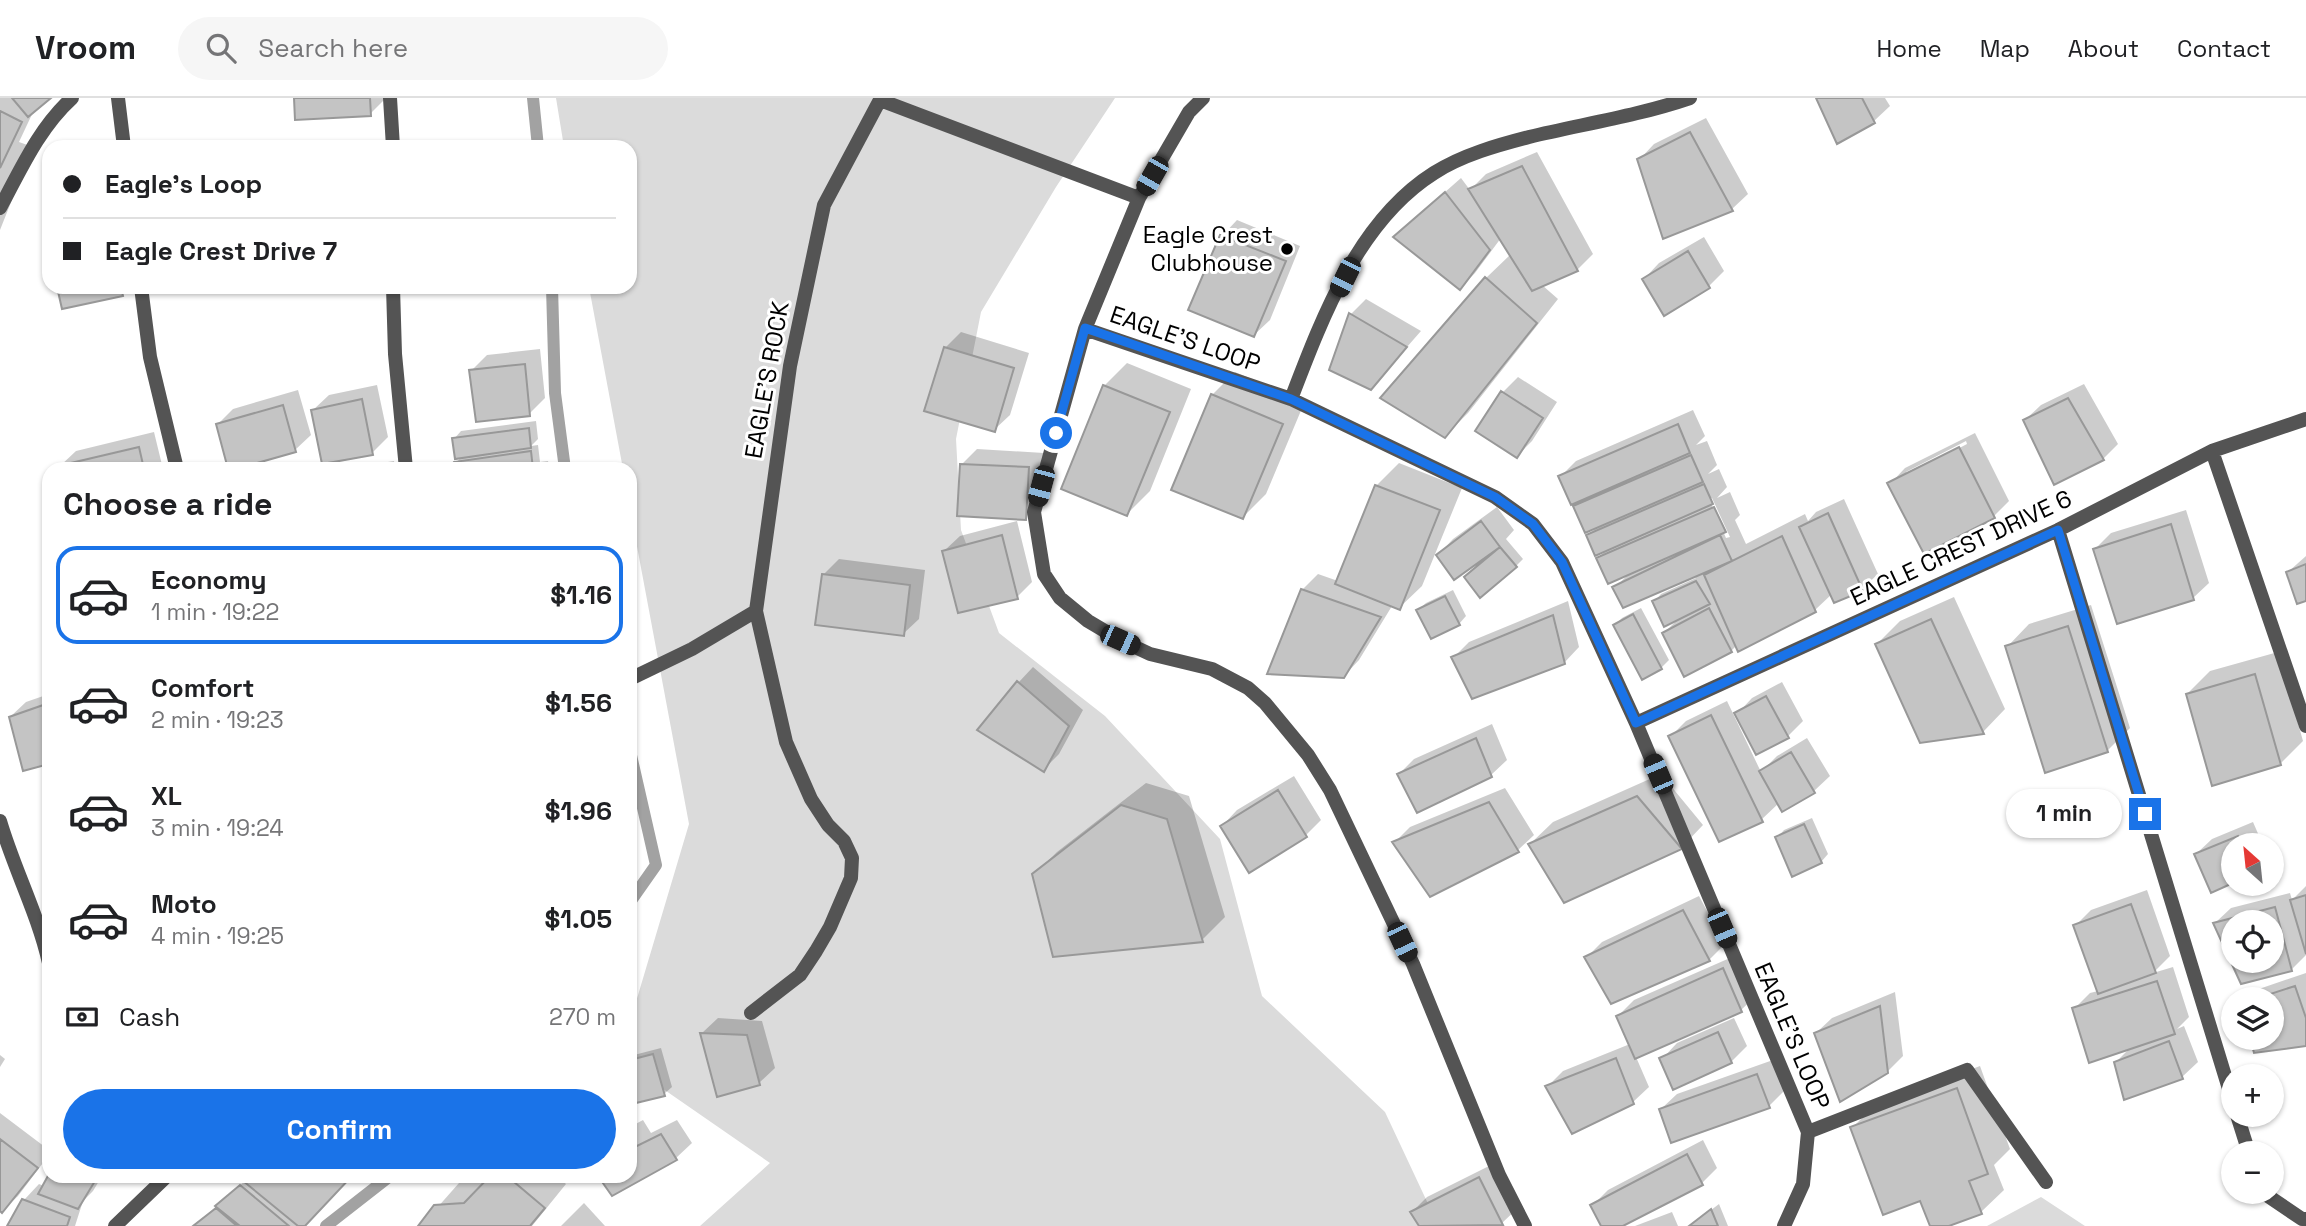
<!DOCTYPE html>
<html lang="en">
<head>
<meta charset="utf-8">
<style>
  :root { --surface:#fff; --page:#f6f6f6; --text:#202124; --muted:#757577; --line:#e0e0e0; --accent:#1a73e8 }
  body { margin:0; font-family:"Space Grotesk",sans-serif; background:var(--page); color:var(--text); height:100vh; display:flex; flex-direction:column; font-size:26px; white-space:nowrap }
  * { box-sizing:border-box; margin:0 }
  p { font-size:23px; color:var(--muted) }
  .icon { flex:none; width:38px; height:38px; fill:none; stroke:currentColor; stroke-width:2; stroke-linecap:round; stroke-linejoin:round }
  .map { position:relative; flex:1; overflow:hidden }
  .panel { position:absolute; left:42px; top:364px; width:595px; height:721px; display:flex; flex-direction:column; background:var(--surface); border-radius:21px; box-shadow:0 2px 5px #0004 }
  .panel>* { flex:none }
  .top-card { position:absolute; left:42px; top:42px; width:595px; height:154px; border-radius:21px; box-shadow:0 2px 5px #0004; display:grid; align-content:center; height:154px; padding:0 21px; background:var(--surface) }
  .needle { width:46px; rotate:333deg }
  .fabs { position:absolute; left:2221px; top:735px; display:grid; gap:14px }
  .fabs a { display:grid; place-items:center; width:63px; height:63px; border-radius:50%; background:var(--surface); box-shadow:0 2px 5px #0004; font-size:35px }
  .end { position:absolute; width:32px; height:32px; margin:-16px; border:9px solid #1a73e8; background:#fff; box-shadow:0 0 0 4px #fff }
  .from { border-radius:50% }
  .bubble { position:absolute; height:49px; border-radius:24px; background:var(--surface); box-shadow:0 2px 5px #0004; font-size:23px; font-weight:600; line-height:49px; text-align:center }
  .car { position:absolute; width:21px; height:42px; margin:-21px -10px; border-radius:9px; box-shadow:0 0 5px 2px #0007; background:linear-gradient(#222 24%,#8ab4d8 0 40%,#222 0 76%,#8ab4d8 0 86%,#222 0) }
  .top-card b { display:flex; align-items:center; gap:24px; height:66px; font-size:26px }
  .top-card b+b { border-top:2px solid var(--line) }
  .top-card i { width:18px; height:18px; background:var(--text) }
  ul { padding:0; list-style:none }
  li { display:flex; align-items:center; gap:21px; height:98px; margin:0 14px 10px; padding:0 7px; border:4px solid transparent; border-radius:21px }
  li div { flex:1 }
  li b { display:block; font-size:26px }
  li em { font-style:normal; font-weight:600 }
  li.selected { border-color:var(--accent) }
  li>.icon { width:63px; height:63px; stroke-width:1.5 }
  h2 { padding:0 21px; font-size:32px; line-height:84px }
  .pay { display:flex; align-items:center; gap:18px; height:77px; padding:0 21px; font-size:26px }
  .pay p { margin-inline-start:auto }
  .action { display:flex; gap:14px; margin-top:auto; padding:14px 21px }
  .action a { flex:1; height:80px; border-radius:42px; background:var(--accent); color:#fff; font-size:28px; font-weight:600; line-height:80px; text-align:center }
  header { display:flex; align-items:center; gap:42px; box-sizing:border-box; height:98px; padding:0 35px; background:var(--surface); border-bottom:2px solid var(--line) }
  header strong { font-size:33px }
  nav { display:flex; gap:38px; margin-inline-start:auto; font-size:24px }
  .search { width:490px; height:63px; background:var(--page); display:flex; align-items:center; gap:18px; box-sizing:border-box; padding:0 24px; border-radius:38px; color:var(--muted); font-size:26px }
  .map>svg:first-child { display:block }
  .green { fill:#dbdbdb }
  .shadow { fill:#0003; fill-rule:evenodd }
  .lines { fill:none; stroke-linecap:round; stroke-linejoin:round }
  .stream { stroke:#a2a2a2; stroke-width:12 }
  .building { fill:#c4c4c4; stroke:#989898; stroke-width:2; fill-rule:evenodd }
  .minor { stroke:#545454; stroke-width:14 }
  .route { stroke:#1a73e8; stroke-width:9 }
  .poi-dot { fill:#000; stroke:#fff; stroke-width:2.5 }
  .labels { text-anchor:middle; stroke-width:6; stroke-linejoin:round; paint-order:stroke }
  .poi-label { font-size:24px; fill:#000; stroke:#fff; text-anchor:end }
  .street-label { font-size:24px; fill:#000; stroke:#fff }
</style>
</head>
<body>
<header>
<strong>Vroom</strong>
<div class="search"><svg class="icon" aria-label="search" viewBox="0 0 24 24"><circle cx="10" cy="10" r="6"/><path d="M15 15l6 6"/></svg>Search here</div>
<nav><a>Home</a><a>Map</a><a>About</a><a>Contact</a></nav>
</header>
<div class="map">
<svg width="2306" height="1128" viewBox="0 0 2306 1128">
  <rect width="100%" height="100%" fill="#fff"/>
  <path class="green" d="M556 0H1115L1056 89 981 214 956 341 961 432 999 535 1105 618 1220 741 1262 898 1385 1014 1430 1110 1448 1128H700L770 1065 630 968V924L689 726 630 411V371H623L589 189H630V49H564Z
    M2041 1099 2085 1128H1987Z"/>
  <path class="shadow" d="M0 0H49L34 12 19 44 33 49 0 132Z
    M296 0H386L370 16Z
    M1818 0H1885L1890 8 1874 23Z
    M1706 20 1748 96 1732 111 1664 138 1639 62 1654 46Z
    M1537 54 1593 156 1577 172 1542 187 1558 201 1468 315 1445 338 1486 180 1511 156 1501 140 1475 175 1460 190 1411 124 1461 80 1470 92 1486 76Z
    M1237 122 1300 148 1270 222 1254 237 1222 138Z
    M1704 139 1724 173 1709 188 1644 181 1659 165Z
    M59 189H129L122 196Z
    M1366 201 1421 233 1371 290 1331 271 1351 216Z
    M961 234 1029 255 1010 317 994 332 945 250Z
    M540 251 545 300 529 316 471 273 487 257Z
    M1127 265 1191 291 1150 393 1127 416 1104 288Z
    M1235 274 1305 303 1266 396 1243 419 1212 297Z
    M1518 279 1557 304 1532 343 1517 358 1503 294Z
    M2084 286 2118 346 2103 361 2025 322 2041 307Z
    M377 287 388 339 372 355 313 312 329 297Z
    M298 292 311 337 295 352 217 327 233 311Z
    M1693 312 1705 338 1696 347 1707 343 1717 367 1708 376 1719 371 1727 389 1717 400 1730 394 1740 417 1735 422 1746 446 1805 416 1808 423 1816 414 1844 401 1878 476 1862 491 1835 502 1832 496 1815 512 1739 552 1737 547 1731 553 1664 535 1678 521 1654 504 1661 496 1696 480 1694 477 1614 490 1630 475 1598 460 1608 450 1588 438 1597 429 1575 409 1584 400 1560 379 1576 363ZM1712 400 1730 439 1726 440 1709 401ZM1716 468 1705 479 1702 474Z
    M536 323 538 341 531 348 538 347 540 364 548 363 550 371H456V365L462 358 454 341 461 333Z
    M154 334 163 371H61L60 368 76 353Z
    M1975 335 2009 403 1994 418 1890 386 1905 370ZM1966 343 1967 346 1906 378V374Z
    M977 351 1044 355 1040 404 1025 420 962 366Z
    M394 363 395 371H345Z
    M1399 365 1462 390 1422 488 1399 510 1392 508 1359 562 1344 578 1302 492 1318 476 1338 483 1376 388Z
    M1497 409 1514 432 1506 441 1523 461 1516 468 1491 454 1438 457 1453 441Z
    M2186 412 2209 485 2193 500 2095 451 2111 435Z
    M1017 423 1032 484 1017 499 944 453 960 438Z
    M2306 458V501L2288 474Z
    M839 461 925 472 919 521 903 536 823 477Z
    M1453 492 1466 518 1459 526 1418 512 1426 505Z
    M1954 499 2005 611 1983 634 1877 546 1900 523Z
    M1568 503 1579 549 1564 565 1454 559 1469 544Z
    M2091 507 2130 630 2107 653 2007 549 2029 526Z
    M1641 510 1669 562 1661 570 1643 580 1615 527 1622 520Z
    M2278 554 2303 643 2280 666 2187 596 2210 573Z
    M1033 569 1083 612 1059 656 1044 671 1018 585Z
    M1782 584 1803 623 1788 638 1737 616 1752 600Z
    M49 596V664L10 619 26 604Z
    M1727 603 1761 674 1777 658 1807 640 1830 678 1814 693 1783 711 1779 705 1761 722 1670 639 1686 623Z
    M1492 626 1507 662 1491 677 1399 676 1414 661Z
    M1661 676 1703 727 1681 750 1530 746 1553 724Z
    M1294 678 1321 722 1306 737 1222 728 1237 712Z
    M1146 685 1189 698 1225 819 1202 842 1034 777 1057 754Z
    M1505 690 1534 737 1518 752 1431 797 1394 745 1410 729Z
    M1812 720 1828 756 1821 764 1777 740 1784 732Z
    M2253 724 2263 747H2233V784L2196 756 2212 741Z
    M2306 788V857L2291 872 2242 884 2215 825 2231 810 2290 795 2292 802ZM2233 824H2272V863H2233Z
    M2147 792 2170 858 2153 875 2173 869 2189 919 2177 931 2184 928 2198 964 2182 979 2115 965 2132 948 2074 911 2090 895 2098 893 2075 828 2091 812Z
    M1699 798 1725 846 1709 862 1586 860 1602 844Z
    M1739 856 1757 897 1741 912 1636 959 1649 989 1633 1004 1573 1033 1548 988 1563 973 1630 946 1618 918 1634 902Z
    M2306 875V946L2256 953 2251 940H2272V901H2247L2256 892Z
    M1895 894 1903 958 1887 974 1816 935 1832 920Z
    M718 920 762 923 775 970 759 985 718 997 702 935Z
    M1734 920 1747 948 1731 964 1662 961 1677 945Z
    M661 950 672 989 664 996 630 977V961L634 957Z
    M0 957 5 961 0 969Z
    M1773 962 1784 993 1769 1008 1661 1011 1677 996Z
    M1980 968 2010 1051 1994 1067 2004 1092 1981 1114 1944 1128H1931L1921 1100 1852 1030 1875 1007Z
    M0 1015 49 1052V1057L18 1098 2 1113 0 1111Z
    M643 1022 651 1035 677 1022 692 1045 676 1060 612 1096 600 1078H630V1029Z
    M1703 1042 1717 1070 1702 1085 1619 1128H1603L1592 1108 1608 1092Z
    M1495 1065 1518 1110 1502 1125 1496 1128H1421L1412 1114 1427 1099Z
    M50 1078H102L93 1093 83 1103 75 1128H9L24 1102 39 1086 44 1088Z
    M239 1078H351L312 1119 306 1128H194L245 1083Z
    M493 1078H557L566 1086 532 1128H421L459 1085 488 1083Z
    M584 1105 605 1128H561Z
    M1719 1106 1728 1128H1690Z
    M1672 1114 1678 1128H1635Z"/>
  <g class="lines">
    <path class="stream" d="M533 0 538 49
      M552 189 555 295 565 371
      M630 653 656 767 630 804
      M326 1128 390 1078"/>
  </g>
  <path class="building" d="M12 0H51L28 19Z
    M294 0H370L371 18 295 22Z
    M1816 0H1862L1875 25 1837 46Z
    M0 13 22 24 0 70Z
    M1690 34 1733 113 1663 141 1637 61Z
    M1522 68 1578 173 1532 193 1468 91Z
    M1445 94 1490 152 1460 192 1393 139Z
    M1220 137 1286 163 1254 239 1188 212Z
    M1688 153 1710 190 1664 218 1642 181Z
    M1485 179 1537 225 1445 340 1380 300Z
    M57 189H121L123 198 62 211Z
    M1349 215 1407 249 1371 292 1329 272Z
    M944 249 1014 270 995 334 924 313Z
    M525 266 530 318 476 324 469 272Z
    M1103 287 1170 314 1127 418 1061 391Z
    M1501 293 1543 320 1517 360 1475 333Z
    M1211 296 1283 326 1243 421 1171 392Z
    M2068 300 2104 362 2054 387 2023 322Z
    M362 301 373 357 322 366 311 312Z
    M283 307 296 354 236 371H228L216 326Z
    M1678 326 1690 355 1571 407 1558 378Z
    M529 330 531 350 455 361 452 340Z
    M139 349 144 371H59L58 368Z
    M1959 349 1995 420 1924 456 1887 385Z
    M531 353 533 371H455L454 364Z
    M1691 357 1703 384 1585 435 1573 408Z
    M960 366 1029 369 1026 422 957 418Z
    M1704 386 1713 406 1595 458 1586 437Z
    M1375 387 1440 412 1400 512 1335 486Z
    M1714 409 1726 434 1608 486 1596 460Z
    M1828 415 1863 493 1834 505 1799 429Z
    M1481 423 1500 449 1454 482 1436 457Z
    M2171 426 2194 502 2117 526 2093 451Z
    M1002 437 1018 501 958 515 942 453Z
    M1720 437 1732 463 1623 510 1612 489Z
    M1782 438 1816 514 1738 554 1704 477Z
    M1500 449 1517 469 1480 500 1464 479Z
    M2306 466V503L2297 506 2286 474Z
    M822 476 910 487 904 538 815 527Z
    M1696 483 1710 506 1664 529 1652 503Z
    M1301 491 1381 519 1344 580 1267 576Z
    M1445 498 1460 527 1431 541 1416 512Z
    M1709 510 1732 554 1684 579 1662 535Z
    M1633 516 1662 571 1642 582 1613 527Z
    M1553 517 1565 566 1472 601 1451 559Z
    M1931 521 1984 636 1920 645 1875 546Z
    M2068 528 2108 654 2045 675 2005 548Z
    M2255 576 2281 667 2212 688 2186 596Z
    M1017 583 1069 628 1044 674 977 632Z
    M1766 598 1789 640 1756 657 1734 615Z
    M49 605V666L23 673 9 619Z
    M1711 617 1763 724 1719 744 1668 638Z
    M1476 640 1492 679 1417 715 1397 676Z
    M1791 654 1815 695 1782 714 1759 673Z
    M1278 692 1307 739 1249 775 1220 728Z
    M1637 698 1682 751 1564 805 1528 746Z
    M1489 704 1519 754 1430 799 1392 744Z
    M1121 707 1167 721 1203 844 1053 859 1032 776Z
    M1804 726 1822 765 1792 779 1775 739Z
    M2238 738 2242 747H2233V785L2211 795 2194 756Z
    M2306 797V856L2290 802Z
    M2131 806 2156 875 2098 896 2073 827Z
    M2275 809 2292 873 2241 886 2213 825ZM2233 824H2272V863H2233Z
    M1683 812 1710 863 1611 906 1584 859Z
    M1723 870 1742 914 1635 961 1616 918Z
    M2157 883 2175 936 2089 965 2072 910Z
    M2295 888 2306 920V948L2254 955 2250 940H2272V901H2255Z
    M1880 908 1888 975 1840 1004 1814 935Z
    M1718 934 1732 965 1673 992 1659 960Z
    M700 935 747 937 760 987 717 999Z
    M2169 943 2183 981 2124 1002 2114 964Z
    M653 956 665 998 636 1005 630 983V962Z
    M1616 960 1634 1006 1572 1036 1545 988Z
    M1757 976 1770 1010 1671 1045 1659 1011Z
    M1957 990 1988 1076 1969 1083 1982 1116 1949 1128H1930L1920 1103 1883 1117 1850 1029Z
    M661 1036 677 1062 612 1098 598 1078H630V1041L635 1049Z
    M0 1041 38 1070 2 1115 0 1113Z
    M1687 1056 1703 1087 1623 1128H1601L1590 1107Z
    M49 1076V1078H98L78 1111 38 1096Z
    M237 1078H352L305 1128H298Z
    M490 1078H507L545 1110 530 1128H418L434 1107 464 1105Z
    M1479 1079 1503 1127 1419 1128 1410 1114Z
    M240 1087 289 1128H240L215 1108Z
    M22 1101 70 1119 67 1128H7Z
    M216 1110 237 1128H193Z
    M1711 1111 1718 1128H1689Z"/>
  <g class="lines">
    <path class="minor" d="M118 0 124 49
      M390 0 393 49
      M1203 0 1189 14 1139 100 1085 231 1034 414 1044 476 1060 500 1088 523 1120 542 1150 556 1212 571 1248 590 1265 605 1308 657 1330 692 1413 866 1499 1077 1525 1128
      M880 2 1139 100
      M0 110C21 71 39 30 72 0
      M141 189 150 259 177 371
      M393 189 395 256 406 371
      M1085 231 1291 301 1495 399 1533 426 1562 464 1636 625 1808 1034 1803 1086 1784 1128
      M1291 301C1322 220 1358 123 1434 75 1462 57 1498 47 1529 39 1583 26 1637 18 1690 0
      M2212 353 2306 628
      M2058 432 2233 1004
      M630 581 692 551 756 513 790 268 824 107 881 0
      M1636 625 2058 432 2212 353 2306 321
      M0 723C14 771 38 816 49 865
      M751 915 800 877 816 853 830 829 851 780 852 760 844 743 828 727 811 701 786 644 756 513
      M2237 1017 2249 1055
      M1808 1034 1967 972 2046 1084
      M2262 1094 2302 1121H2306
      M115 1128 167 1078"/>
  </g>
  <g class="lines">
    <path class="route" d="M1056 335 1085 230 1291 301 1495 399 1533 426 1562 464 1636 625 2058 432 2145 716"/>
  </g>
  <circle class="poi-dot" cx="1287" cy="151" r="7"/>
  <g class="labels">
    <g class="poi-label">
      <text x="1273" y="145">Eagle Crest<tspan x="1273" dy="28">Clubhouse</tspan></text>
    </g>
    <g class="street-label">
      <text transform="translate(1185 241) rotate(19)" y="8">EAGLE'S LOOP</text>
      <text transform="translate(767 282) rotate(-80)" y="8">EAGLE'S ROCK</text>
      <text transform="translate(1961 450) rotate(-25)" y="8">EAGLE CREST DRIVE 6</text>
      <text transform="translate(1792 938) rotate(67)" y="8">EAGLE'S LOOP</text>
    </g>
  </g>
</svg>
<div class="fabs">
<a><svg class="needle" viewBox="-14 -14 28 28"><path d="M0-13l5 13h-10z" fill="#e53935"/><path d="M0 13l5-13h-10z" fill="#757577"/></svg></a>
<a><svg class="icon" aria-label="locate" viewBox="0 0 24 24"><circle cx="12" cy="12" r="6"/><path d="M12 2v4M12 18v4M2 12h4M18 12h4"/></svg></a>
<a><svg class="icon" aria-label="layers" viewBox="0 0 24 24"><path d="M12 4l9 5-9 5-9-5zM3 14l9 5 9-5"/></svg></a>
<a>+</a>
<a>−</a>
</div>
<i class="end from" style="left:1056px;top:335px"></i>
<i class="end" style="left:2145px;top:716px"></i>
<div class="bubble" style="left:2006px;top:691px;width:116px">1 min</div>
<i class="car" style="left:1152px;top:78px;rotate:210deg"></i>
<i class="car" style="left:1345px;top:179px;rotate:206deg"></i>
<i class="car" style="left:1041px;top:388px;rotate:195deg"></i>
<i class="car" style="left:1120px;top:542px;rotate:114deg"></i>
<i class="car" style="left:1658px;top:676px;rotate:337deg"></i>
<i class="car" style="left:1722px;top:830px;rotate:157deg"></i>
<i class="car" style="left:1402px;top:844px;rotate:155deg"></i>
<div class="top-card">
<b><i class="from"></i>Eagle's Loop</b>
<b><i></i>Eagle Crest Drive 7</b>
</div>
<section class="panel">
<h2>Choose a ride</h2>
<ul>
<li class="selected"><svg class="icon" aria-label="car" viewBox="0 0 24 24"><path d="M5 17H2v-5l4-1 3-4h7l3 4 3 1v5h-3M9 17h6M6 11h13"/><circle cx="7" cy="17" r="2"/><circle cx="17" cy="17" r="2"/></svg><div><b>Economy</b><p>1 min · 19:22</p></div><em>$1.16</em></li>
<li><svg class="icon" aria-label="car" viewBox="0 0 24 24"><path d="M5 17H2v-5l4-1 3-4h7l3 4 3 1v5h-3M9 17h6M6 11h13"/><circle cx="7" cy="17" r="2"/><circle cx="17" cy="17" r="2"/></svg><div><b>Comfort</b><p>2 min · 19:23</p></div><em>$1.56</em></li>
<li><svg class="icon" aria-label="car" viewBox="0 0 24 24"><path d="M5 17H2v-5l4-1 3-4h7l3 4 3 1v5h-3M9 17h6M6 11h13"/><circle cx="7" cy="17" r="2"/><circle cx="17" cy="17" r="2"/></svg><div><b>XL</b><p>3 min · 19:24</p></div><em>$1.96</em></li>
<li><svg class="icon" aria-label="car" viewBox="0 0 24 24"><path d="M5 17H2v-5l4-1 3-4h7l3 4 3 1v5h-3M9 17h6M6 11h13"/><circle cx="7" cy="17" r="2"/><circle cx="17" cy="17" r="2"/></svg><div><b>Moto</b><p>4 min · 19:25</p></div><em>$1.05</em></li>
</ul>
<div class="pay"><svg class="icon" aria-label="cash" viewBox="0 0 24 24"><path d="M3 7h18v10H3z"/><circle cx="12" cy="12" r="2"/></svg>Cash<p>270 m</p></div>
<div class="action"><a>Confirm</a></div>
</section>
</div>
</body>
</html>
